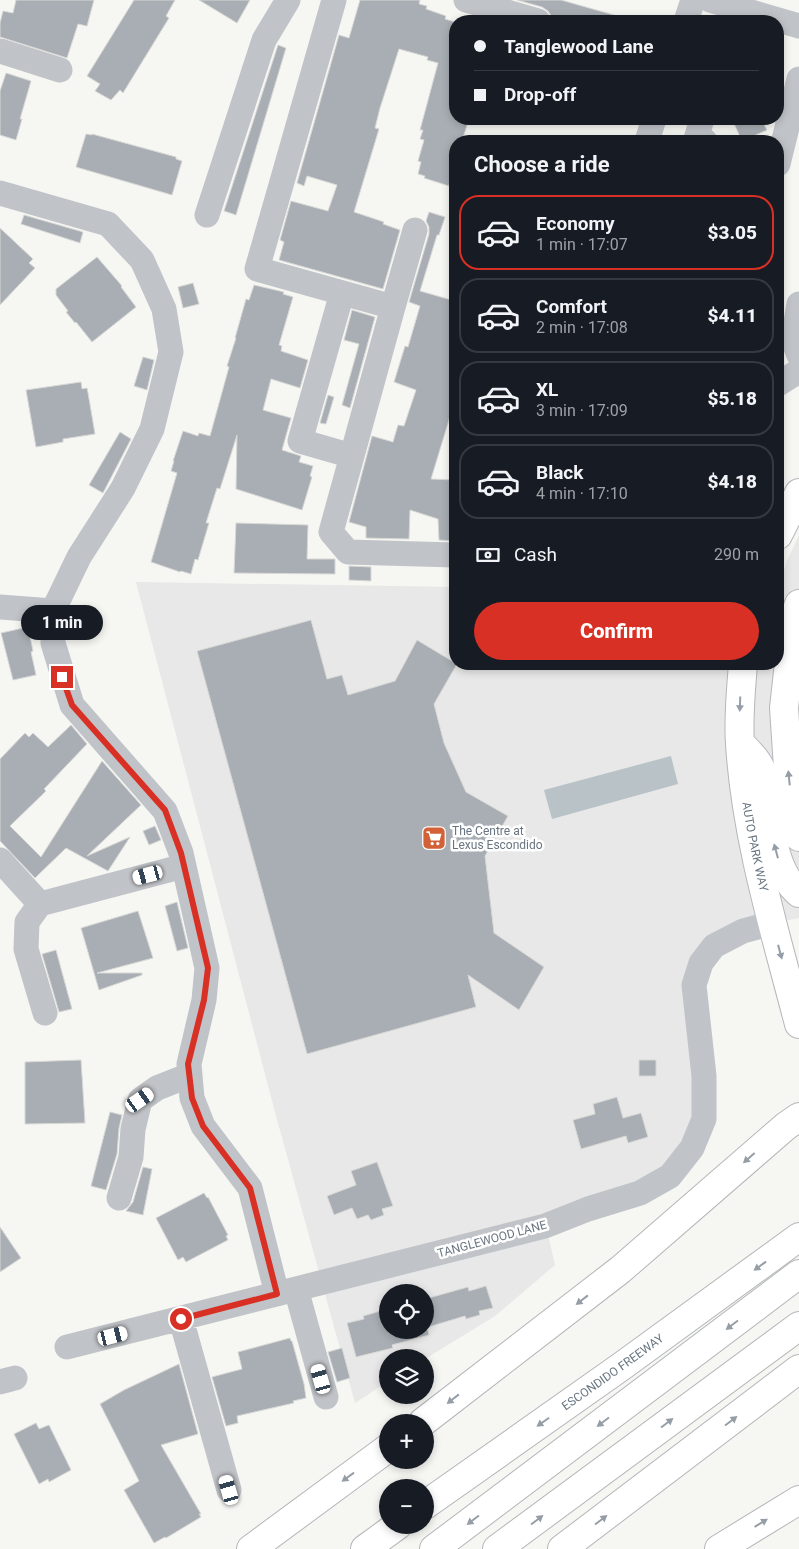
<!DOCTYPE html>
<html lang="en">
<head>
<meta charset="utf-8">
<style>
  :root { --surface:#171b24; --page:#20242c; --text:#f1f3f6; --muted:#9ea1a6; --line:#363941; --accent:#d93025 }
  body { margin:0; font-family:Roboto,sans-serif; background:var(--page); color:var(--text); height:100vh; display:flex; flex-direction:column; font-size:19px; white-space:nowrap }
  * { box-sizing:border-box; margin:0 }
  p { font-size:16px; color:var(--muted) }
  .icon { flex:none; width:28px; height:28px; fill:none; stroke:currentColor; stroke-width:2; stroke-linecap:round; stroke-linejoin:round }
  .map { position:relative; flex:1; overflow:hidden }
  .side { position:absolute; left:449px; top:135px; width:335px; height:535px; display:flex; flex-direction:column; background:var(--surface); border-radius:20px; box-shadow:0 2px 8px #0003 }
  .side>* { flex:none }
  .guide { position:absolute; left:449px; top:15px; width:335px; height:110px; border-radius:20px; box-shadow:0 2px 8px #0003; display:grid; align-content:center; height:110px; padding:0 25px; background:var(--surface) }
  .buttons { position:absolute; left:379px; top:1284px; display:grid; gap:10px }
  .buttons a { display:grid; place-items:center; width:55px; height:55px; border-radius:50%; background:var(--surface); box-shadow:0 2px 8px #0003; font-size:25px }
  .end { position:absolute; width:22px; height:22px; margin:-11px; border:6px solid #d93025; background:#fff; box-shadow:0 0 0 2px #fff }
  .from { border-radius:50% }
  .bubble { position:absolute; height:35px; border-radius:18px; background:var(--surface); box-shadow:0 2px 8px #0003; font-size:16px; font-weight:800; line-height:35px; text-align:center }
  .car { position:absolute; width:15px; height:30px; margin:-15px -8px; border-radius:6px; box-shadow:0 0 4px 1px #0007; background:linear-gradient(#fff 24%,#345 0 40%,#fff 0 76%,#345 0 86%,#fff 0) }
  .guide b { display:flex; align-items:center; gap:18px; height:48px; font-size:19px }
  .guide b+b { border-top:1px solid var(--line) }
  .guide i { width:12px; height:12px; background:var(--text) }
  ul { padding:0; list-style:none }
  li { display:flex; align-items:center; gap:15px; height:75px; margin:0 10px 8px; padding:0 15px; border:2px solid var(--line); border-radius:20px }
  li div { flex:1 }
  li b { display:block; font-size:19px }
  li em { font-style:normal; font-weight:800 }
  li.selected { border-color:var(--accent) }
  li>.icon { width:45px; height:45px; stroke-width:1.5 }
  h2 { padding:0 25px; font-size:22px; line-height:60px }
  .pay { display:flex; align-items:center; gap:12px; height:55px; padding:0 25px; font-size:19px }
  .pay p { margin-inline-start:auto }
  .action { display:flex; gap:10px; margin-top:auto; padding:10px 25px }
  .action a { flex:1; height:58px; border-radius:30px; background:var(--accent); color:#fff; font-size:20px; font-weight:800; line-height:58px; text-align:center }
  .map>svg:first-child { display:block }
  .built { fill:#e7e8e7; fill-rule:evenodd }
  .water { fill:#b9c2c7 }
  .building { fill:#a8aeb3; stroke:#d8d8d6 }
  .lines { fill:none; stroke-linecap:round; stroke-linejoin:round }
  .major-casing { stroke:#b4b7bb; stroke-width:30 }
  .highway-casing { stroke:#b3b6b9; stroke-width:30 }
  .minor { stroke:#c0c3c7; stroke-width:25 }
  .major { stroke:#fff; stroke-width:28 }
  .highway { stroke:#fff; stroke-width:28 }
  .oneway { fill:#959ea7 }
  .route { stroke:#d93025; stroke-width:6 }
  .labels { text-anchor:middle; stroke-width:5; stroke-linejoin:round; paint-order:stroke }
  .poi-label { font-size:12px; fill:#687581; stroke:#fff; text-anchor:start }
  .street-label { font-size:12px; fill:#687581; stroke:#fff }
</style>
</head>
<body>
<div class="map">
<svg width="799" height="1549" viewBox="0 0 799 1549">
  <rect width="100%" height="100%" fill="#f6f6f3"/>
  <path class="built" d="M799 535V918L772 923 701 963 704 1119 670 1176 546 1226 555 1265 495 1316 425 1359V1358H388L387 1382 355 1403 275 1112 136 582 455 587V664H778V589L787 561ZM388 1292H425V1330H388Z"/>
  <path class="water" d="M671 756 678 784 552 819 544 790Z"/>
  <path class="building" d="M16 0H94L87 26 78 24 67 58 0 37V23L3 11 13 13Z
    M134 0H175L166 16 169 18 123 93 120 90 111 100 95 91 100 84 87 76Z
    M199 0H250L237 23Z
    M360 0H420L419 4 427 6 426 9 446 16 445 19 455 22V119H469L462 141H455V186L449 184V186L424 178 425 176 418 174 421 162 418 161 424 140 420 139 423 130H420L438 63 427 60 428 57 399 49 380 108 375 128 379 129 354 212 384 222 383 224 400 230 383 289 279 260 284 242 280 240 291 201 328 211 337 185 307 176 304 186 297 183 339 35 349 38Z
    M517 0H561L621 17 620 21H580L565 17V21H552V17L548 11 542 7Z
    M278 45 286 48 236 215 224 211Z
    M6 73 31 81 20 119H22L16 140 0 135V91Z
    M732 119H761L767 130 742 141Z
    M86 134 92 135V134L176 157V159L182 161 172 195 76 167Z
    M429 212 445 217 439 235H437L420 291 455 301V411L452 410 431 479 455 480V541L439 540 438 519 410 510 409 539 366 538V527L349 522 372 436 393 442 398 425 404 426 416 390 394 382 405 346 408 347 420 306 409 302 429 234V227L426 221Z
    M24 215 83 232 80 243 21 224Z
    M0 228 33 259 29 263 35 268 0 305Z
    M97 257 122 286 121 287 136 307 92 342 76 322 75 323 66 312 68 311 56 295V289Z
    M193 283 199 304 183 308 178 287Z
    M254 285 284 292 283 294 293 297 279 345 282 346 281 351 308 360 300 388 271 379 263 410 291 418 282 450 301 456 299 462 313 466 310 476 312 477 302 510 236 489 237 435 220 489 217 488 206 523H209L198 560 195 559 191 574 181 571 180 572 151 562 177 473 171 471 174 461H173L183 431 198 436 199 433 210 436 229 367 227 366 236 338H235L246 299 249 300Z
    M352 310 375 317 350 408 342 405 359 344 344 340Z
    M143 357 154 360 147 390 134 386Z
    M81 382 82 389 87 388 88 393 95 434 63 439V442L36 447 26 390Z
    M328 395 334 397 326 424 320 423Z
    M120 432 131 439 103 493 89 485Z
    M236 523 308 525 307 559H335V574L234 573Z
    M349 566 371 567V581L349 580Z
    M311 620 327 679 342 675 348 695 395 681 417 640 457 664 434 704 444 743 466 792 508 816 485 856 494 933 544 967 519 1010 468 975 476 1007 307 1054 197 651Z
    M28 627 33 651 31 652 36 675 13 680 1 633Z
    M71 725 87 744 44 789 46 791 10 826 41 857 102 761 141 805 87 856 130 837 108 871 66 848 35 878 0 841V759L25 733 29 737 33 733 48 747Z
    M155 826 161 840 149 845 143 831Z
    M177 902 188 948 177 951 165 906Z
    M138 911 153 958 97 973H142V975L99 990 81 928Z
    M56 950 72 1009 59 1012 42 954Z
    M81 1060 85 1123 25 1124V1062Z
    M639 1060H656V1076H639Z
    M617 1097 623 1118 641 1113 648 1137 628 1143 626 1136 581 1149 573 1120 595 1114 593 1104Z
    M110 1112 122 1115 119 1128 117 1154 106 1190 91 1186Z
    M377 1162 393 1206 382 1209 384 1215 371 1220 368 1215 357 1219 352 1208 334 1215 327 1196 356 1185 351 1171Z
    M143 1167 152 1169 143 1215 126 1211 133 1202Z
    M204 1193 207 1198 208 1197 228 1235 226 1236 228 1240 186 1262 183 1257 178 1260 156 1218Z
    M0 1227 21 1258 0 1272Z
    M486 1286 493 1308 479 1311 480 1315 466 1319 465 1316 425 1328V1299L468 1287 469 1291Z
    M384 1310 388 1320V1330H428L429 1335 392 1345 393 1348 356 1357 347 1323 364 1319 363 1316Z
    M290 1338 291 1341H292L304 1384 306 1398 293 1401 294 1403 237 1416 238 1423 226 1426 212 1377 242 1369 238 1352Z
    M342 1348 350 1378 337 1382 328 1352Z
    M179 1364 198 1434 161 1445 194 1502 201 1514H199L201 1517 166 1538 165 1537 154 1543 124 1490 139 1481 100 1404 124 1390Z
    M36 1423 39 1429 49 1425 71 1470 49 1482 48 1479 39 1484 14 1434Z"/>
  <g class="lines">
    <g class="major-casing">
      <g id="major">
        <path d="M778 535 799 493"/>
        <path d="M799 604 794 618 784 708 789 782 799 837"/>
        <path id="s1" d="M743 664C741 690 738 717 740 744 746 839 775 932 799 1024"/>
        <path d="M743 746C749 752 756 759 760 767 765 777 765 789 767 800 771 831 774 872 799 893"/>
      </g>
    </g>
    <g class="highway-casing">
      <g id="highway">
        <path d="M423 1422 620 1270 786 1126 799 1117"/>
        <path id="s2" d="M425 1505 622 1366 799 1237"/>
        <path d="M251 1549 388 1448"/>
        <path d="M365 1549 398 1525"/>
        <path d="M434 1549 799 1274"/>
        <path d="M497 1549 799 1326"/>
        <path d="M562 1549 799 1369"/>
        <path d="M719 1549 799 1500"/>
      </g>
    </g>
    <path class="minor" d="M334 0 257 269 393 307 331 532 348 552 455 555
      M466 0 538 21
      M710 0 799 26
      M686 21 693 0
      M0 51 60 70
      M702 119 696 139 705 141
      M647 141 654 119
      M778 164 799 79
      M0 193 108 224 142 260 164 309 171 352 152 429 123 488 79 557 53 611V643L72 705 165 811 181 853 207 968 204 1000 189 1064 192 1098 203 1126 250 1188 277 1294
      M207 215 264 40 288 0
      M342 293 300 441 352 456
      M799 304 793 340 799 355
      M393 307 415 230
      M778 384 799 371
      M0 607 53 611
      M0 860 40 904 184 866
      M40 904 27 922 26 949 45 1013
      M119 1198 131 1157 133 1129 140 1100 157 1088 190 1075
      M296 1289 326 1397
      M181 1319 229 1490
      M67 1347 545 1226 588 1209 640 1193 670 1176 692 1148 704 1119V1076L694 985 701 963 714 946 743 931 773 923
      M0 1382 15 1378"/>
    <use href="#major" class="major"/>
    <use href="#highway" class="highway"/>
  </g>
  <defs><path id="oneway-solid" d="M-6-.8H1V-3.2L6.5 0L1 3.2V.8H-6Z" transform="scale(1.25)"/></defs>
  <g class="oneway">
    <use href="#oneway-solid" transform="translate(740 704) rotate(92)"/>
    <use href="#oneway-solid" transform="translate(789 778) rotate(-96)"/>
    <use href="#oneway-solid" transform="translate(776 851) rotate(-105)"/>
    <use href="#oneway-solid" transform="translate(780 952) rotate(75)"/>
    <use href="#oneway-solid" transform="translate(749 1158) rotate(139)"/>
    <use href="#oneway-solid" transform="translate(760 1266) rotate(144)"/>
    <use href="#oneway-solid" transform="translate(582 1300) rotate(142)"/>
    <use href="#oneway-solid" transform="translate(732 1325) rotate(143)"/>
    <use href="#oneway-solid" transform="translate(453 1399) rotate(142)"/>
    <use href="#oneway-solid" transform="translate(731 1421) rotate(-37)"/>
    <use href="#oneway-solid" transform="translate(543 1422) rotate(145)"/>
    <use href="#oneway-solid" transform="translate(603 1422) rotate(143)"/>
    <use href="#oneway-solid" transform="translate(667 1423) rotate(-37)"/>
    <use href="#oneway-solid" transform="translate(348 1477) rotate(144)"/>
    <use href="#oneway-solid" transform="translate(473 1520) rotate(143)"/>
    <use href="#oneway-solid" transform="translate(537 1520) rotate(-37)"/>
    <use href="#oneway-solid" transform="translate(601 1520) rotate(-37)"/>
    <use href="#oneway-solid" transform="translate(761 1523) rotate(-31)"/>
  </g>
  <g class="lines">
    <path class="route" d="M62 677 72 705 165 810 181 853 208 968 204 1000 188 1064 192 1098 203 1126 250 1188 277 1294 181 1319"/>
  </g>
  <defs>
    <g id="supermarket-square" transform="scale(1.25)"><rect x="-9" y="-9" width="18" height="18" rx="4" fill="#d26137" stroke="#fff"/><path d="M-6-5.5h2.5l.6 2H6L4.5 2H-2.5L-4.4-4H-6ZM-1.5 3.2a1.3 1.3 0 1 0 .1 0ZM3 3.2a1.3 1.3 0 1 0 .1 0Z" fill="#fff"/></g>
  </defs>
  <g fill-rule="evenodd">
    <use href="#supermarket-square" x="434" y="838"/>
  </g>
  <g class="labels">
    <g class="poi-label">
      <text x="452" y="835">The Centre at<tspan x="452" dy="14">Lexus Escondido</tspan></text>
    </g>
    <g class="street-label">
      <text dy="4" stroke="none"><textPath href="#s1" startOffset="184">AUTO PARK WAY</textPath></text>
      <text transform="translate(492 1239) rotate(-15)" y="4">TANGLEWOOD LANE</text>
      <text dy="4" stroke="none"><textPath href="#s2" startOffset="230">ESCONDIDO FREEWAY</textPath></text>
    </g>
  </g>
</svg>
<div class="buttons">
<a><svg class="icon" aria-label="locate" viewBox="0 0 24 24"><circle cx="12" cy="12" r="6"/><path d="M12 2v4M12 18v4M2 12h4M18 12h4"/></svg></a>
<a><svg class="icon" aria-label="layers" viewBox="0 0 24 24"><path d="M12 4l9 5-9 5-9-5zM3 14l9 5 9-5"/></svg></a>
<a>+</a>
<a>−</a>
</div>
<i class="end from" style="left:181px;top:1319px"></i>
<i class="end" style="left:62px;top:677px"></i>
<div class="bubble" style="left:21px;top:605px;width:82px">1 min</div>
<i class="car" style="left:148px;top:875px;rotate:255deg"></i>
<i class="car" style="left:140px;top:1100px;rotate:55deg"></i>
<i class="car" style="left:113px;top:1336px;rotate:76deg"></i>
<i class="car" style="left:321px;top:1379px;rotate:344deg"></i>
<i class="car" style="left:229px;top:1490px;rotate:344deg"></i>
<div class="guide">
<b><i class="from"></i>Tanglewood Lane</b>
<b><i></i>Drop-off</b>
</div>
<section class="side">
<h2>Choose a ride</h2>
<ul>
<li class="selected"><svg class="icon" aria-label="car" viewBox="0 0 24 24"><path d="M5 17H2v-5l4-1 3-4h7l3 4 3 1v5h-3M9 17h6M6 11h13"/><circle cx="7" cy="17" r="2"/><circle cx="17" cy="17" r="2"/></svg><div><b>Economy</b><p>1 min · 17:07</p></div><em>$3.05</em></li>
<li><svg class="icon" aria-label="car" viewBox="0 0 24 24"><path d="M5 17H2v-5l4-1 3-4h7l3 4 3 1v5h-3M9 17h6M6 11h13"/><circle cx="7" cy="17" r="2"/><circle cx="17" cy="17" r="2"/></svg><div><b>Comfort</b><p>2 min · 17:08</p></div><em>$4.11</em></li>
<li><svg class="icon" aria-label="car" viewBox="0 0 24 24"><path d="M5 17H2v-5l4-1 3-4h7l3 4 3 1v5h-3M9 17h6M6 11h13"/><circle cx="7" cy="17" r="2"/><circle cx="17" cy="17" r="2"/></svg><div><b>XL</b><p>3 min · 17:09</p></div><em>$5.18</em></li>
<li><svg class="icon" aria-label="car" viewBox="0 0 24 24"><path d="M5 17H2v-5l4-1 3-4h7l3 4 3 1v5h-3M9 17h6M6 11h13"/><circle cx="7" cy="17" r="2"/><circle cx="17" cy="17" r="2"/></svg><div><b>Black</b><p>4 min · 17:10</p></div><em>$4.18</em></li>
</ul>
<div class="pay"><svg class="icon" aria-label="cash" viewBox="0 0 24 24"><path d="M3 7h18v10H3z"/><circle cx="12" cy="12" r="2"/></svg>Cash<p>290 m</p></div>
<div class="action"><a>Confirm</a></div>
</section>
</div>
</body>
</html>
